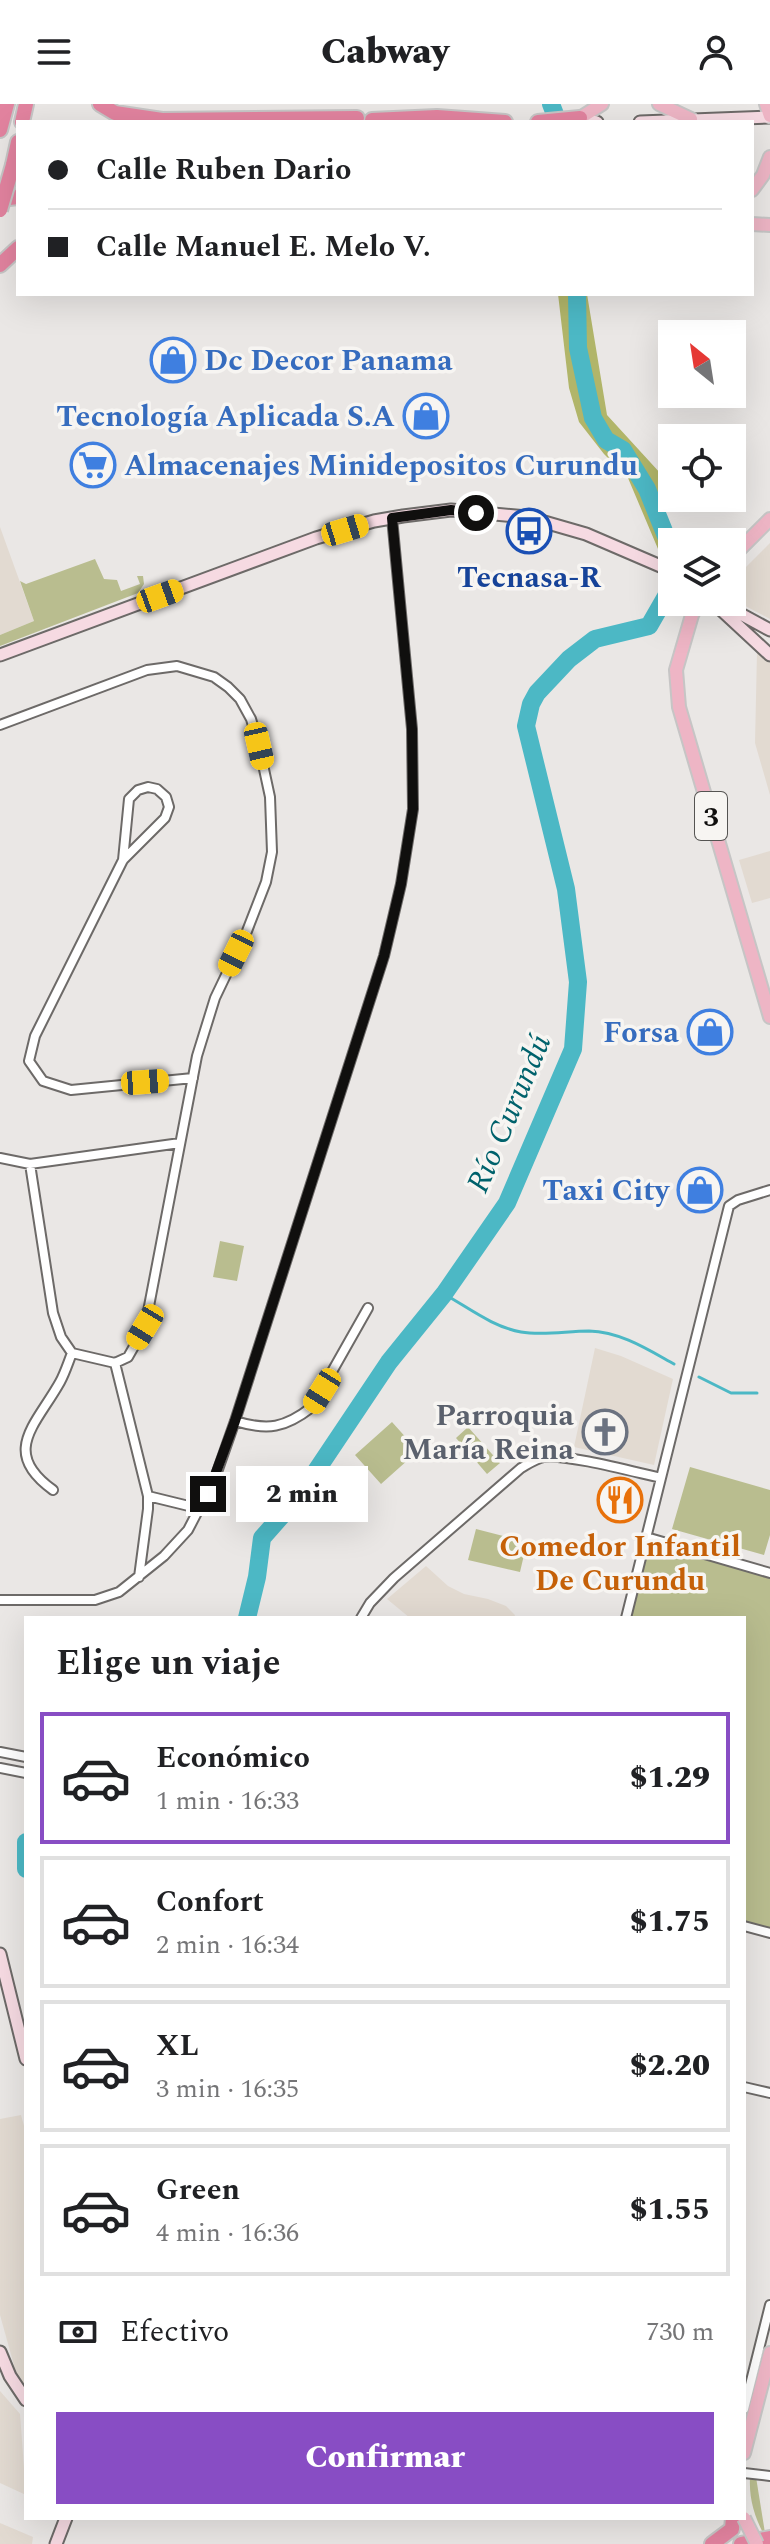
<!DOCTYPE html>
<html lang="es">
<head>
<meta charset="utf-8">
<style>
  :root { --surface:#fff; --page:#f2f2f2; --text:#202124; --muted:#757577; --line:#e0e0e0; --accent:#884dc4 }
  body { margin:0; font-family:Spectral,serif; background:var(--page); color:var(--text); height:100vh; display:flex; flex-direction:column; font-size:30px; white-space:nowrap }
  * { box-sizing:border-box; margin:0 }
  p { font-size:26px; color:var(--muted) }
  .icon { flex:none; width:44px; height:44px; fill:none; stroke:currentColor; stroke-width:2; stroke-linecap:round; stroke-linejoin:round }
  .map { position:relative; flex:1; overflow:hidden }
  .details { position:absolute; left:24px; top:1512px; width:722px; height:904px; display:flex; flex-direction:column; background:var(--surface); border-radius:0px; box-shadow:0 8px 32px #0002 }
  .details>* { flex:none }
  .hud { position:absolute; left:16px; top:16px; width:738px; height:176px; border-radius:0px; box-shadow:0 8px 32px #0002; display:grid; align-content:center; height:176px; padding:0 32px; background:var(--surface) }
  .needle { width:52px; rotate:330deg }
  .buttons { position:absolute; left:658px; top:216px; display:grid; gap:16px }
  .buttons a { display:grid; place-items:center; width:88px; height:88px; border-radius:0px; background:var(--surface); box-shadow:0 8px 32px #0002; font-size:40px }
  .end { position:absolute; width:36px; height:36px; margin:-18px; border:10px solid #100f0e; background:#fff; box-shadow:0 0 0 4px #fff }
  .from { border-radius:50% }
  .bubble { position:absolute; height:56px; border-radius:0px; background:var(--surface); box-shadow:0 8px 32px #0002; font-size:26px; font-weight:800; line-height:56px; text-align:center }
  .car { position:absolute; width:24px; height:48px; margin:-24px -12px; border-radius:10px; box-shadow:0 0 6px 2px #0007; background:linear-gradient(#f5c518 24%,#345 0 40%,#f5c518 0 76%,#345 0 86%,#f5c518 0) }
  .hud b { display:flex; align-items:center; gap:28px; height:76px; font-size:30px }
  .hud b+b { border-top:2px solid var(--line) }
  .hud i { width:20px; height:20px; background:var(--text) }
  ul { padding:0; list-style:none }
  li { display:flex; align-items:center; gap:24px; height:132px; margin:0 16px 12px; padding:0 16px; border:4px solid var(--line); border-radius:0px }
  li div { flex:1 }
  li b { display:block; font-size:30px }
  li em { font-style:normal; font-weight:800 }
  li.selected { border-color:var(--accent) }
  li>.icon { width:72px; height:72px; stroke-width:1.5 }
  h2 { padding:0 32px; font-size:36px; line-height:96px }
  .pay { display:flex; align-items:center; gap:20px; height:88px; padding:0 32px; font-size:30px }
  .pay p { margin-inline-start:auto }
  .button { display:flex; gap:16px; margin-top:auto; padding:16px 32px }
  .button a { flex:1; height:92px; border-radius:0px; background:var(--accent); color:#fff; font-size:32px; font-weight:800; line-height:92px; text-align:center }
  header { display:flex; justify-content:space-between; align-items:center; height:104px; padding:0 32px; background:var(--surface); font-size:36px; font-weight:800 }
  .map>svg:first-child { display:block }
  .built { fill:#e2dad1 }
  .green { fill:#b9bd8f }
  .forest { fill:#b1b569 }
  .lines { fill:none; stroke-linecap:round; stroke-linejoin:round }
  .stream { stroke:#4cb8c5; stroke-width:3 }
  .river { stroke:#4cb8c5; stroke-width:18 }
  .street-casing { stroke:#6d6a68; stroke-width:12 }
  .secondary-casing { stroke:#6d6a68; stroke-width:15 }
  .primary-casing { stroke:#c6c5c5; stroke-width:16 }
  .highway-casing { stroke:#c6c5c5; stroke-width:18 }
  .street { stroke:#fff; stroke-width:8 }
  .secondary { stroke:#f6dae2; stroke-width:11 }
  .primary { stroke:#eeb5c5; stroke-width:12 }
  .highway { stroke:#e2839f; stroke-width:14 }
  .primary-bridge-casing { stroke:#c6c5c5; stroke-width:16; stroke-linecap:butt }
  .highway-bridge-casing { stroke:#c6c5c5; stroke-width:18; stroke-linecap:butt }
  .primary-bridge { stroke:#eeb5c5; stroke-width:12 }
  .highway-bridge { stroke:#e2839f; stroke-width:14 }
  .route { stroke:#100f0e; stroke-width:10 }
  .labels { text-anchor:middle; stroke-width:7; stroke-linejoin:round; paint-order:stroke }
  .shield { fill:#f7f5f2; stroke:#555452; stroke-width:2 }
  .shield-label { font-size:28px; font-weight:bold; fill:#100f0e }
  .shop-label { font-size:30px; font-weight:bold; fill:#366cbe; stroke:#f7f5f2; text-anchor:end }
  .transit-label { font-size:30px; font-weight:bold; fill:#164399; stroke:#f7f5f2 }
  .worship-label { font-size:30px; font-weight:bold; fill:#5b616d; stroke:#f7f5f2; text-anchor:end }
  .food-label { font-size:30px; font-weight:bold; fill:#c56008; stroke:#f7f5f2 }
  .water-label { font-size:32px; font-style:italic; fill:#00626c; stroke:#f7f5f2 }
</style>
</head>
<body>
<header><svg class="icon" aria-label="menu" viewBox="0 0 24 24"><path d="M4 6h16M4 12h16M4 18h16"/></svg>Cabway<svg class="icon" aria-label="person" viewBox="0 0 24 24"><circle cx="12" cy="8" r="4"/><path d="M4 21q1-7 8-7t8 7"/></svg></header>
<div class="map">
<svg width="770" height="2440" viewBox="0 0 770 2440">
  <rect width="100%" height="100%" fill="#eae7e5"/>
  <path class="built" d="M0 423 34 517 0 531Z
    M770 439V515L732 495V477Z
    M757 548 770 559V691L755 639Z
    M770 747V794L752 799 739 756Z
    M595 1244 621 1252 673 1275 654 1361 574 1343Z
    M426 1462 448 1482 464 1490 488 1495 506 1502 515 1511 514 1514H410L387 1495Z
    M21 2011 26 2029V2284L17 2272 0 2211V2015Z
    M0 2287 20 2310 26 2391 0 2379Z
    M0 2419 33 2433 32 2440H0Z"/>
  <path class="green" d="M95 455 104 475 117 476 121 487 140 480 137 472H143L144 480 138 489 0 542V531L34 517 20 477 26 480Z
    M220 1137 244 1142 237 1177 213 1173Z
    M392 1318 418 1347 381 1380 355 1351Z
    M468 1323 500 1359 487 1370 456 1334Z
    M690 1363 770 1386V1431L764 1451 672 1425Z
    M476 1425 527 1438 520 1468 468 1456Z
    M646 1433 770 1469V1829L744 1822V1514H626Z
    M756 2373 765 2429H763C754 2411 749 2394 750 2374Z"/>
  <path class="forest" d="M558 190H587L607 311 661 370 664 418 679 438H672V458L661 452 628 374 604 350 579 318 569 284Z"/>
  <g class="lines">
    <path class="stream" d="M444 1190C469 1204 493 1223 521 1228 543 1232 567 1227 589 1227 621 1228 647 1245 674 1260
      M699 1273 731 1289H757"/>
    <path class="river" d="M551 0 558 18
      M577 190 578 244 593 314 606 336 623 346 647 385 672 447
      M247 1514 257 1473 262 1434 300 1391 389 1258 444 1190 507 1099 573 945 578 878 566 785 526 622 531 600 537 589 569 555 595 535 649 522 672 482
      M26 1738V1765"/>
    <g class="street-casing">
      <path id="street" d="M0 621 147 566 177 562 214 573 228 583 240 595 251 615 259 642 270 693 272 748 266 778 247 827 215 894 197 952 145 1223 128 1253 115 1259
        M123 756 129 695 138 686 148 683 157 685 166 693 169 703 165 714 123 756 35 932 29 957 43 977 71 986 193 974
        M0 1054 30 1060 180 1039
        M30 1060 53 1209 61 1233 72 1249 115 1259
        M115 1259 148 1392V1405L139 1473
        M235 1317C268 1327 285 1324 312 1303L368 1204
        M53 1386C0 1348 36 1321 60 1278 65 1269 68 1259 72 1249
        M148 1392 201 1405
        M646 1433 770 1469
        M0 1496H95L119 1488 164 1452 188 1426 215 1374 235 1317 384 852 401 780 413 705 412 625 392 414
        M361 1514 370 1499 394 1474 521 1364C528 1360 535 1355 544 1353 568 1350 634 1368 661 1374
        M626 1514 729 1102 738 1096 770 1086
        M0 1648 26 1653
        M0 1664 26 1669
        M744 1822 770 1829
        M744 1983 770 1989
        M744 2305 770 2201
        M744 2369 770 2372"/>
    </g>
    <g class="secondary-casing">
      <path id="secondary" d="M580 14 597 18
        M640 18 770 13
        M697 501 709 498 716 501 770 551
        M724 501 770 526
        M0 551 316 434 374 417 403 412 451 406 527 413 586 430 672 467
        M0 1850 26 1955
        M0 2248 10 2272 26 2296
        M56 2440 66 2414"/>
    </g>
    <g class="primary-casing">
      <path id="primary" d="M659 0 691 15
        M766 0 770 12
        M580 14 602 0
        M752 86 763 71 770 53
        M752 120 770 121
        M732 453 770 415
        M699 498 692 511 676 566 679 603 770 913
        M744 2349 770 2249"/>
    </g>
    <g class="highway-casing">
      <path id="highway" d="M100 0 115 9 162 16 357 14
        M372 16 437 13 505 18
        M22 18 26 0
        M538 18 580 14
        M0 26 7 0
        M13 61 18 38
        M0 95 18 93
        M0 161 18 144
        M712 2440 732 2425 733 2414
        M741 2440 770 2434"/>
    </g>
    <use href="#street" class="street"/>
    <use href="#secondary" class="secondary"/>
    <use href="#primary" class="primary"/>
    <use href="#highway" class="highway"/>
    <g class="primary-bridge-casing">
      <path id="primary-bridge" d="M744 2414 757 2440"/>
    </g>
    <g class="highway-bridge-casing">
      <path id="highway-bridge" d="M0 106 13 61"/>
    </g>
    <use href="#primary-bridge" class="primary-bridge"/>
    <use href="#highway-bridge" class="highway-bridge"/>
  </g>
  <g class="lines">
    <path class="route" d="M208 1390 235 1317 384 852 401 780 413 705 412 625 392 414 451 406 476 409"/>
  </g>
  <defs>
    <g id="shop-ring" transform="scale(2.3)"><circle r="9.5" fill="#f7f5f2" stroke="#3f7fe0" stroke-width="1.5"/><path d="M-5-2.5h2.3a2.7 3.5 0 0 1 5.4 0H5L5.5 6h-11ZM-1.5-2.5h3a1.5 2.3 0 0 0-3 0Z" fill="#3f7fe0"/></g>
    <g id="supermarket-ring" transform="scale(2.3)"><circle r="9.5" fill="#f7f5f2" stroke="#3f7fe0" stroke-width="1.5"/><path d="M-6-5.5h2.5l.6 2H6L4.5 2H-2.5L-4.4-4H-6ZM-1.5 3.2a1.3 1.3 0 1 0 .1 0ZM3 3.2a1.3 1.3 0 1 0 .1 0Z" fill="#3f7fe0"/></g>
    <g id="bus-ring" transform="scale(2.3)"><circle r="9.5" fill="#f7f5f2" stroke="#1a4fb4" stroke-width="1.5"/><path d="M-5-6H5V4H4V6H2V4H-2V6H-4V4H-5ZM-3.5-4V0h7V-4ZM-3.5 1.2v1.5H-2V1.2ZM2 1.2v1.5H3.5V1.2Z" fill="#1a4fb4"/></g>
    <g id="church-ring" transform="scale(2.3)"><circle r="9.5" fill="#f7f5f2" stroke="#6b7280" stroke-width="1.5"/><path d="M-1.2-6h2.4v3.5h3.3v2.4h-3.3V6h-2.4V-.1h-3.3v-2.4h3.3Z" fill="#6b7280"/></g>
    <g id="restaurant-ring" transform="scale(2.3)"><circle r="9.5" fill="#f7f5f2" stroke="#e8710a" stroke-width="1.5"/><path d="M-5-6h1v4h1v-4h1v4h1v-4h1v5L-1.5 .5V6h-2V.5L-5-1ZM5-6V6H3V1.5H1.5Q1.5-4 5-6Z" fill="#e8710a"/></g>
  </defs>
  <g fill-rule="evenodd">
    <use href="#shop-ring" x="173" y="256"/>
    <use href="#shop-ring" x="426" y="312"/>
    <use href="#supermarket-ring" x="93" y="361"/>
    <use href="#bus-ring" x="529" y="427"/>
    <use href="#shop-ring" x="710" y="928"/>
    <use href="#shop-ring" x="700" y="1086"/>
    <use href="#church-ring" x="605" y="1328"/>
    <use href="#restaurant-ring" x="620" y="1396"/>
  </g>
  <g class="labels">
    <rect class="shield" x="695" y="688" width="32" height="48" rx="6"/>
    <g class="shield-label">
      <text x="711" y="722">3</text>
    </g>
    <g class="shop-label">
      <text x="204" y="266" text-anchor="start">Dc Decor Panama</text>
      <text x="395" y="322">Tecnología Aplicada S.A</text>
      <text x="124" y="371" text-anchor="start">Almacenajes Minidepositos Curundu</text>
      <text x="679" y="938">Forsa</text>
      <text x="669" y="1096">Taxi City</text>
    </g>
    <g class="transit-label">
      <text x="529" y="483">Tecnasa-R</text>
    </g>
    <g class="worship-label">
      <text x="574" y="1321">Parroquia<tspan x="574" dy="34">María Reina</tspan></text>
    </g>
    <g class="food-label">
      <text x="620" y="1452">Comedor Infantil<tspan x="620" dy="34">De Curundu</tspan></text>
    </g>
    <g class="water-label">
      <text transform="translate(508 1009) rotate(-67)" y="11">Río Curundú</text>
    </g>
  </g>
</svg>
<div class="buttons">
<a><svg class="needle" viewBox="-14 -14 28 28"><path d="M0-13l5 13h-10z" fill="#e53935"/><path d="M0 13l5-13h-10z" fill="#757577"/></svg></a>
<a><svg class="icon" aria-label="locate" viewBox="0 0 24 24"><circle cx="12" cy="12" r="6"/><path d="M12 2v4M12 18v4M2 12h4M18 12h4"/></svg></a>
<a><svg class="icon" aria-label="layers" viewBox="0 0 24 24"><path d="M12 4l9 5-9 5-9-5zM3 14l9 5 9-5"/></svg></a>
</div>
<i class="end from" style="left:476px;top:409px"></i>
<i class="end" style="left:208px;top:1390px"></i>
<div class="bubble" style="left:236px;top:1362px;width:132px">2 min</div>
<i class="car" style="left:345px;top:426px;rotate:73deg"></i>
<i class="car" style="left:160px;top:492px;rotate:70deg"></i>
<i class="car" style="left:259px;top:642px;rotate:167deg"></i>
<i class="car" style="left:236px;top:849px;rotate:206deg"></i>
<i class="car" style="left:145px;top:978px;rotate:86deg"></i>
<i class="car" style="left:145px;top:1223px;rotate:211deg"></i>
<i class="car" style="left:322px;top:1287px;rotate:212deg"></i>
<div class="hud">
<b><i class="from"></i>Calle Ruben Dario</b>
<b><i></i>Calle Manuel E. Melo V.</b>
</div>
<section class="details">
<h2>Elige un viaje</h2>
<ul>
<li class="selected"><svg class="icon" aria-label="car" viewBox="0 0 24 24"><path d="M5 17H2v-5l4-1 3-4h7l3 4 3 1v5h-3M9 17h6M6 11h13"/><circle cx="7" cy="17" r="2"/><circle cx="17" cy="17" r="2"/></svg><div><b>Económico</b><p>1 min · 16:33</p></div><em>$1.29</em></li>
<li><svg class="icon" aria-label="car" viewBox="0 0 24 24"><path d="M5 17H2v-5l4-1 3-4h7l3 4 3 1v5h-3M9 17h6M6 11h13"/><circle cx="7" cy="17" r="2"/><circle cx="17" cy="17" r="2"/></svg><div><b>Confort</b><p>2 min · 16:34</p></div><em>$1.75</em></li>
<li><svg class="icon" aria-label="car" viewBox="0 0 24 24"><path d="M5 17H2v-5l4-1 3-4h7l3 4 3 1v5h-3M9 17h6M6 11h13"/><circle cx="7" cy="17" r="2"/><circle cx="17" cy="17" r="2"/></svg><div><b>XL</b><p>3 min · 16:35</p></div><em>$2.20</em></li>
<li><svg class="icon" aria-label="car" viewBox="0 0 24 24"><path d="M5 17H2v-5l4-1 3-4h7l3 4 3 1v5h-3M9 17h6M6 11h13"/><circle cx="7" cy="17" r="2"/><circle cx="17" cy="17" r="2"/></svg><div><b>Green</b><p>4 min · 16:36</p></div><em>$1.55</em></li>
</ul>
<div class="pay"><svg class="icon" aria-label="cash" viewBox="0 0 24 24"><path d="M3 7h18v10H3z"/><circle cx="12" cy="12" r="2"/></svg>Efectivo<p>730 m</p></div>
<div class="button"><a>Confirmar</a></div>
</section>
</div>
</body>
</html>
